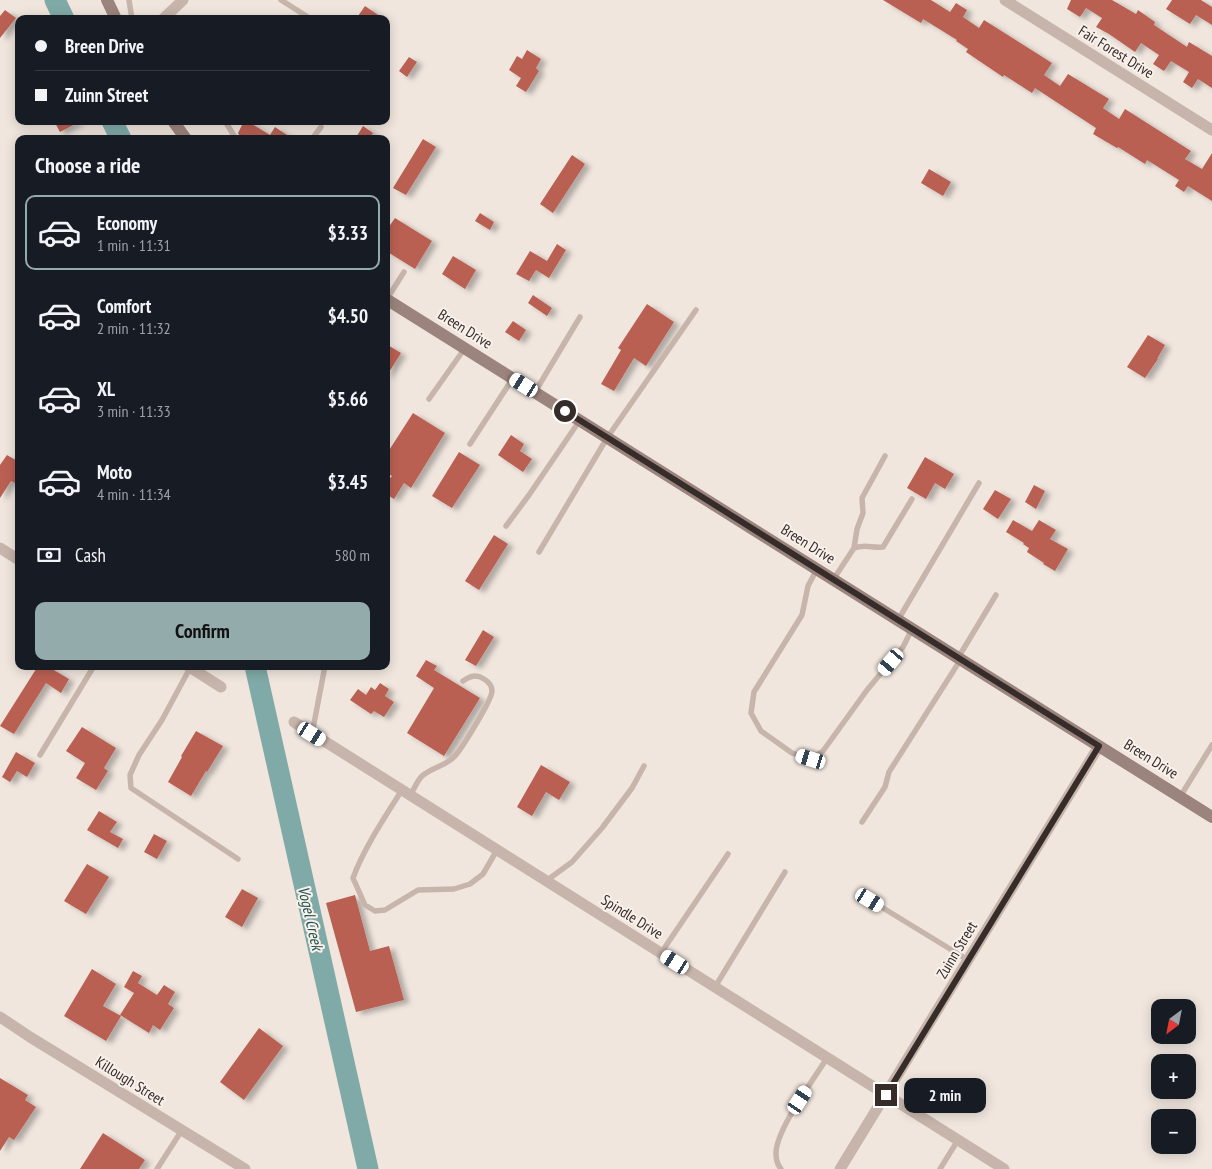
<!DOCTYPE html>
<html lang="en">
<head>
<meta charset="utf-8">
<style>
  :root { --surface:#171b24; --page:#20242c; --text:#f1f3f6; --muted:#9ea1a6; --line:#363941; --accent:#94abac }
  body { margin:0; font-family:"PT Sans Narrow",sans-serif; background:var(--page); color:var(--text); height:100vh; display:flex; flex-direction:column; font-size:19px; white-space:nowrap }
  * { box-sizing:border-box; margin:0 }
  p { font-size:16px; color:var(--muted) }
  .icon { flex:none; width:28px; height:28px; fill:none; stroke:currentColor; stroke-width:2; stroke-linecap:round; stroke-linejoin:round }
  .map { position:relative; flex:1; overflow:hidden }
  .sheet { position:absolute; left:15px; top:135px; width:375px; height:535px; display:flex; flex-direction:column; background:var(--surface); border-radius:10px; box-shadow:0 2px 12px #0003 }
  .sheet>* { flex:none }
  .top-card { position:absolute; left:15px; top:15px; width:375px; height:110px; border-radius:10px; box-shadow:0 2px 12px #0003; display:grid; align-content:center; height:110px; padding:0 20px; background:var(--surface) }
  .needle { width:32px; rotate:212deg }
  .buttons { position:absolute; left:1151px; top:999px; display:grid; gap:10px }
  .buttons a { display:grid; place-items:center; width:45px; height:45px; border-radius:10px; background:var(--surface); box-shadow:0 2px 12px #0003; font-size:25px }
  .end { position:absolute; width:22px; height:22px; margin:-11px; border:6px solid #362c2a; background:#fff; box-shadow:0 0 0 2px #fff }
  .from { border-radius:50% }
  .bubble { position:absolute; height:35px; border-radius:10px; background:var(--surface); box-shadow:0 2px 12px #0003; font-size:16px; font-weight:800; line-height:35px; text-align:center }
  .car { position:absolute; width:15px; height:30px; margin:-15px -8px; border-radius:6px; box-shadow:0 0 4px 1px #0007; background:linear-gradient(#fff 24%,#345 0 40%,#fff 0 76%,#345 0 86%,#fff 0) }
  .top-card b { display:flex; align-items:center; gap:18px; height:48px; font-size:19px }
  .top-card b+b { border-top:1px solid var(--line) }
  .top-card i { width:12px; height:12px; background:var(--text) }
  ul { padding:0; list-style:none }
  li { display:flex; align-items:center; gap:15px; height:75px; margin:0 10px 8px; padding:0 10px; border:2px solid transparent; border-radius:10px }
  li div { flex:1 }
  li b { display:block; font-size:19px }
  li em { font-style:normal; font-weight:800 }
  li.selected { border-color:var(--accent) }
  li>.icon { width:45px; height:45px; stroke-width:1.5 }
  h2 { padding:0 20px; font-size:22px; line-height:60px }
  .pay { display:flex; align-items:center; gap:12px; height:55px; padding:0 20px; font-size:19px }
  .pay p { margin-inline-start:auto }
  .primary-button { display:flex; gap:10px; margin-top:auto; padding:10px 20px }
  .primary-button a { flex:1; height:58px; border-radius:10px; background:var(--accent); color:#111; font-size:20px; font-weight:800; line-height:58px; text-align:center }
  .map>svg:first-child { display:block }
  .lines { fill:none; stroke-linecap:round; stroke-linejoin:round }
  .river { stroke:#80aaa7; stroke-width:21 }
  .building { fill:#ba6053; filter:url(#shadow) }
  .lane { stroke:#c7b5ab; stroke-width:5.5 }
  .street { stroke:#c7b5ab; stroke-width:11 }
  .secondary { stroke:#9b847d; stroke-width:12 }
  .route { stroke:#362c2a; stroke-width:6 }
  .labels { text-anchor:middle; stroke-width:4; stroke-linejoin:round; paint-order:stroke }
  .street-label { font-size:15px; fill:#362c2a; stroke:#f8f0ea }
  .water-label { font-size:16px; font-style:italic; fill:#235351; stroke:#f8f0ea }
</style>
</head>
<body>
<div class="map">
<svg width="1212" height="1169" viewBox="0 0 1212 1169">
  <defs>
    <filter id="shadow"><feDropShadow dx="5.5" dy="3" stdDeviation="2.5" flood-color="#0004"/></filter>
  </defs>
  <rect width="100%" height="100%" fill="#f0e6de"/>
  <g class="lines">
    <path class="river" d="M55 0 64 19
      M112 121 121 139
      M255 666 368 1169"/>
  </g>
  <path class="building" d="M883 0H931L950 12 956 3 967 10 963 17 979 28 984 20 1052 63 1044 75 1060 86 1068 74 1109 99 1103 108 1119 119 1125 109 1191 151 1185 159 1202 169 1212 153V201L1188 186 1184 192 1175 186 1179 180 1147 160 1145 164 1118 147 1117 148 1093 134 1096 128 1035 88 1032 93 1004 75 1003 77 966 52 968 49 956 41 957 40 923 19 921 23Z
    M1071 0H1112L1136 14 1138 10 1155 22 1154 25 1187 47 1189 42 1212 56V88L1198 79 1192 88 1183 82 1189 72 1171 61 1164 71 1153 64 1159 55 1141 43 1135 52 1109 34 1096 27 1102 18 1086 8 1080 17 1067 9Z
    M1172 0H1201L1212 7V25L1196 15 1190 24 1166 9Z
    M365 6 384 19H356Z
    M5 10 16 18 0 38V16Z
    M527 50 541 59 536 68 539 71 526 92 516 86 521 78 509 70 517 56 522 59Z
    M409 57 417 62 407 77 399 71Z
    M54 121H81L60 132Z
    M244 121H247L270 135 275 127 293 139H241L238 133Z
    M363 126 373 133 369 139H355Z
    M423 139 436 147 406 195 393 188Z
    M572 155 585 164 553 213 540 204Z
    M929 169 951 182 943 196 921 183Z
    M480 213 494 222 490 230 475 221Z
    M395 218 432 241 415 269 386 251V231Z
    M557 244 566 250 549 278 536 270 529 281 516 274 530 251 547 261Z
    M453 256 476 270 465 289 442 274Z
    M533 295 552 308 547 316 528 303Z
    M647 304 674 322 646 366 634 358 614 391 601 384 621 350 618 348Z
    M513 321 526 330 519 341 505 332Z
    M1148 335 1165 345 1157 359H1158L1145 378 1127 367Z
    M386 344 401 353 386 377Z
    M413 413 445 433 411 488 404 483 394 499 386 494V483L392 476 386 472V455Z
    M511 435 524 444 520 451 532 459 523 472 498 455Z
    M459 452 480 465 452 508 432 496Z
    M7 455 19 462V485L11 481 0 498V465Z
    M925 457 954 474 945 489 935 483 926 499 907 488Z
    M1034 485 1045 491 1036 509 1025 502Z
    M995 490 1011 499 998 519 983 509Z
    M1013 520 1032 531 1039 520 1056 530 1050 539 1068 549 1055 571 1043 564 1044 563 1027 552 1029 548 1023 544 1024 543 1006 532Z
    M494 535 508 544 479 590 465 581Z
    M483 630 494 637 476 666 465 660Z
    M426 660 437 666 434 670 480 698 444 756 407 733 434 688 416 676Z
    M38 666H47L69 679 61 693 46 683 14 734 0 726Z
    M380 683 389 689 385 696 394 702 384 717 374 711 371 714 350 700 358 689 366 695 371 687 375 690Z
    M82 727 116 748 104 768 108 771 96 790 76 778 85 763 66 751Z
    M196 731 223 746 207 772 206 771 191 796 168 782 182 757 181 756Z
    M16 752 35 763 27 777 17 771 10 782 2 777Z
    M541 765 570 782 559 800 546 792 532 816 517 807Z
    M99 811 117 822 110 832 123 839 118 848 87 830Z
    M154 834 167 841 157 859 144 852Z
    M87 864 109 877 86 914 64 901Z
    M242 889 258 898 242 927 225 917Z
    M355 895 370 951 389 946 404 1000 356 1012 326 903Z
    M92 969 116 984 103 1006 121 1016 106 1041 64 1016Z
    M133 971 142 976 138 983 157 995 164 985 175 992 168 1004 174 1008 160 1030 153 1025 149 1033 120 1015 134 993 124 987Z
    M259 1028 283 1046 244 1100 220 1082Z
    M0 1078 28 1095 25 1100 36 1107 14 1140 9 1137 0 1151Z
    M103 1133 145 1160 139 1169H80Z"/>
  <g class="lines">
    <path class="lane" d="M129 0 132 19
      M281 0 311 19
      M225 121 236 139
      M312 139 321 127
      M387 299 404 272
      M535 392 580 317
      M429 399 465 348
      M470 444 513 378
      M506 526 529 495 580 420
      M854 548 857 529 863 513 862 498 885 456
      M539 552 607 438 696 310
      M817 569 808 586 802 615 754 692 751 713 761 731 792 753 811 759 823 751 867 690 903 647 912 629
      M833 580 854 548C866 544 871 548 883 547L912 499
      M898 620 979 483
      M958 658 996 595
      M190 668 162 720 139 755 130 775 131 788 238 859
      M312 734 325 666
      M40 755 94 666
      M402 790C385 817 364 848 353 878L365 905 375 911 385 910 418 890 454 889 470 884 483 874 497 850
      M410 796C414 789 417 781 422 776 432 767 446 766 455 756 462 748 492 700 492 691 492 686 489 682 484 679 476 674 470 676 463 681
      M1180 797 1212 745
      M862 822 885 787 889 772 961 659
      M546 881 572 862 602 828 632 788 644 766
      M870 900 968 960
      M661 953 728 854
      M715 987 785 872
      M157 1169 182 1130
      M781 1169C777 1164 776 1160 776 1154 775 1131 814 1079 827 1058
      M940 1169 958 1140"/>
    <path class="street" d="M1005 0 1212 130
      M163 19 183 0
      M0 548 19 560
      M188 666 221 687
      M294 722 1004 1169
      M0 1017 30 1037 245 1169
      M840 1169 1099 746"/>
    <path class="secondary" d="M107 0 116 19
      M173 121 186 139
      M386 299 1212 817"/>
  </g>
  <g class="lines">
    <path class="route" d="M565 411 1099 746 886 1095"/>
  </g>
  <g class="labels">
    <g class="street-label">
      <text transform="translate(1116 52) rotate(32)" y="5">Fair Forest Drive</text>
      <text transform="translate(465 329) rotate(32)" y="5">Breen Drive</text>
      <text transform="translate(808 544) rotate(32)" y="5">Breen Drive</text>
      <text transform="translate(1151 759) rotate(32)" y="5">Breen Drive</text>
      <text transform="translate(632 917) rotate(32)" y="5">Spindle Drive</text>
      <text transform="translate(957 950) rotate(-59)" y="5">Zuinn Street</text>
      <text transform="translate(130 1081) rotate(32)" y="5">Killough Street</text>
    </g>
    <g class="water-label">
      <text transform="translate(311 918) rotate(77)" y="6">Vogel Creek</text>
    </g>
  </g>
</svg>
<div class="buttons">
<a><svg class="needle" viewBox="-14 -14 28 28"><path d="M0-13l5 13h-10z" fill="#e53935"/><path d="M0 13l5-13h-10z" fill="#9ea1a6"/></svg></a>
<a>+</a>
<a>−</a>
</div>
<i class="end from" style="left:565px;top:411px"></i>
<i class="end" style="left:886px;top:1095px"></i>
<div class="bubble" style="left:904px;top:1078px;width:82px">2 min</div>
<i class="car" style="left:524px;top:385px;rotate:302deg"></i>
<i class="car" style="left:891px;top:662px;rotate:220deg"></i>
<i class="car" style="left:312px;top:734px;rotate:122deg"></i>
<i class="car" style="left:811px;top:759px;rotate:287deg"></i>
<i class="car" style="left:870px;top:900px;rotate:121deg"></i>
<i class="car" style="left:675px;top:962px;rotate:302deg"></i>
<i class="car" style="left:800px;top:1100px;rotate:33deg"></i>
<div class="top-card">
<b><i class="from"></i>Breen Drive</b>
<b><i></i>Zuinn Street</b>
</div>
<section class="sheet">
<h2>Choose a ride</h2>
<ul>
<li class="selected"><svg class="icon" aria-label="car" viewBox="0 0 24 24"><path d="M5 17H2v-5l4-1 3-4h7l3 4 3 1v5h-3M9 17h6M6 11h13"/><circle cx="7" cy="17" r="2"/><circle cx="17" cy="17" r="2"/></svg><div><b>Economy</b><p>1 min · 11:31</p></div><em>$3.33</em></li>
<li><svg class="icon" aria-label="car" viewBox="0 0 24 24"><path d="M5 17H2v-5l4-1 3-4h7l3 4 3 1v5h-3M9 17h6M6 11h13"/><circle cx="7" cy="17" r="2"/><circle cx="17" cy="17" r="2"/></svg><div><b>Comfort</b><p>2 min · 11:32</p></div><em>$4.50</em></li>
<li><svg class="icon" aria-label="car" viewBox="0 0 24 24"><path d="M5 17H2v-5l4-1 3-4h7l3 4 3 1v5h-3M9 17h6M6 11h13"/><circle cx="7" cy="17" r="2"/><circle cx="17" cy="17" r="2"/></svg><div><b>XL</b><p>3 min · 11:33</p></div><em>$5.66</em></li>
<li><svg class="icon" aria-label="car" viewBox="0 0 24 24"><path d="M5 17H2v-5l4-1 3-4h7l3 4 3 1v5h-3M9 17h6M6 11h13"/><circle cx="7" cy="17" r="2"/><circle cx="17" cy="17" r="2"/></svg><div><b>Moto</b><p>4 min · 11:34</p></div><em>$3.45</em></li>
</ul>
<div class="pay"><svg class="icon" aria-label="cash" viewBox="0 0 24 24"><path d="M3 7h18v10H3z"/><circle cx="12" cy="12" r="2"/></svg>Cash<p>580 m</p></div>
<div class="primary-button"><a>Confirm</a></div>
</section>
</div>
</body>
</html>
